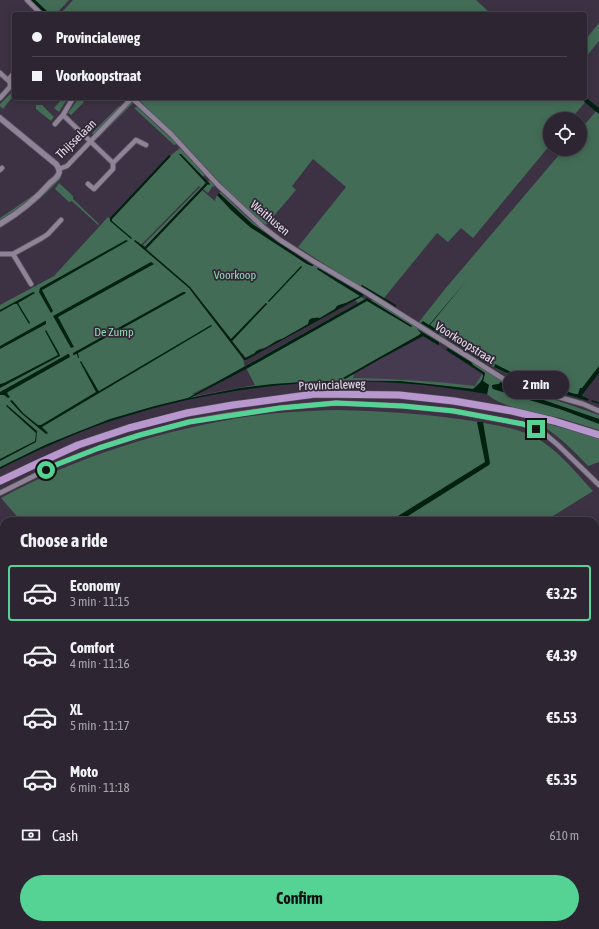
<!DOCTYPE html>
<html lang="en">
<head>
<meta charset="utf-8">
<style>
  :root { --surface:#2d2632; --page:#39323e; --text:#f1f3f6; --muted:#a7a5ac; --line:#48434d; --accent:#55d395 }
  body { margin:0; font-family:"Asap Condensed",sans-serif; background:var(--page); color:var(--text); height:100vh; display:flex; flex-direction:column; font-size:15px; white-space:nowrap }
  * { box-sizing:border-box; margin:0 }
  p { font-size:13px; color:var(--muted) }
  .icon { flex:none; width:22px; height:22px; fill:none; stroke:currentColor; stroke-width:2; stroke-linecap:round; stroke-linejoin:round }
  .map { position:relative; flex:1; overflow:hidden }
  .details { position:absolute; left:0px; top:517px; width:599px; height:412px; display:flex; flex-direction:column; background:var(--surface); border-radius:12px 12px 0 0; box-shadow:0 2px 10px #0003,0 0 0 1px var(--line) }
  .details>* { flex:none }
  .hud { position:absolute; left:12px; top:12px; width:575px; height:88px; border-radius:4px; box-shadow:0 2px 10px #0003,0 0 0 1px var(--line); display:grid; align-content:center; height:88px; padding:0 20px; background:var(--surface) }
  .buttons { position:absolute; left:543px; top:112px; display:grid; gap:8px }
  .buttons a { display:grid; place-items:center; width:44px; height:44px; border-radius:50%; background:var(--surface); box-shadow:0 2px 10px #0003,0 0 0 1px var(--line); font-size:20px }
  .end { position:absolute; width:18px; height:18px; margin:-9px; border:5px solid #55d395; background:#111; box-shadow:0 0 0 2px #111 }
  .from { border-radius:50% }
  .bubble { position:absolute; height:28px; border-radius:14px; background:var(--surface); box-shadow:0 2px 10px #0003,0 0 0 1px var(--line); font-size:13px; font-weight:700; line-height:28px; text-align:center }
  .hud b { display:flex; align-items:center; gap:14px; height:38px; font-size:15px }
  .hud b+b { border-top:1px solid var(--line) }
  .hud i { width:10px; height:10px; background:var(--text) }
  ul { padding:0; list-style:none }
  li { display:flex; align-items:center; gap:12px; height:56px; margin:0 8px 6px; padding:0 12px; border:2px solid transparent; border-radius:4px }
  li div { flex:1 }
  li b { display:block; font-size:15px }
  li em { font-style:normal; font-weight:700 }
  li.active { border-color:var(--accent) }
  li>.icon { width:36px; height:36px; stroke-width:1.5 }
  h2 { padding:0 20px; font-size:18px; line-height:48px }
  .pay { display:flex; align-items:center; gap:10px; height:44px; padding:0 20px; font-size:15px }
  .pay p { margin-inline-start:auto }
  .primary-button { display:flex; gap:8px; margin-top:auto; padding:8px 20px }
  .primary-button a { flex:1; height:46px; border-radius:24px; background:var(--accent); color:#111; font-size:16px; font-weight:700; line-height:46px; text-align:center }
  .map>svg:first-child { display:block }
  .built { fill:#463a50 }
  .green { fill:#436c56 }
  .water { fill:#002110 }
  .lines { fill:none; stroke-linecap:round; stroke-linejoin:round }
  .stream { stroke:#002110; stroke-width:1.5 }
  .minor-casing { stroke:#5a515f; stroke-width:6 }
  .tertiary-casing { stroke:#5a515f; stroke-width:7 }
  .trunk-casing { stroke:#5a515f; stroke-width:8 }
  .minor { stroke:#8f8497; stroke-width:4.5 }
  .tertiary { stroke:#8f8497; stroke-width:5.5 }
  .trunk { stroke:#b897cf; stroke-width:7 }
  .route { stroke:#55d395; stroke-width:5 }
  .labels { text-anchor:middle; stroke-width:3.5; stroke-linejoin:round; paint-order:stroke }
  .street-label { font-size:12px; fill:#e6e0eb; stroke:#322838 }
  .park-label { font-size:12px; fill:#8fdbb1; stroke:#322838 }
</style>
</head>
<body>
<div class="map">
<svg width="599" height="929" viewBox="0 0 599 929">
  <rect width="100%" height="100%" fill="#3c3243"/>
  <path class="built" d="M424 336 438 345 482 374 474 389 396 381 345 380 380 359Z"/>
  <path class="green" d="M35 0H69L56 14H50Z
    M73 0H476L491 14H60Z
    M599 23V41L585 58V40Z
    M14 90V95L3 109 0 106V104Z
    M63 98H68L59 112 54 108Z
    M79 98 84 102 71 115 68 113Z
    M137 98H583L586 101 571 119H550V145L473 238 461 228 448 242 437 233 384 298 362 285 361 286 382 299 381 301 298 247 346 187 313 159 292 186 296 190 266 225 259 221 223 186 186 146Z
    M131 102 133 103 98 138 97 137Z
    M36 105H42L54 117 51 121 36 109Z
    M119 106 121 107 94 135 92 133Z
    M137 107 177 144 174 145 134 108Z
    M597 110 599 111V369L578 398 509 375 488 364 419 322 445 289 564 149H580V130Z
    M180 148 205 175 203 177 181 154H179L206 183 145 247 142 246 200 187 199 186 141 245 135 240 188 287 243 358 245 368 192 394H195L190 397 255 385 245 366 358 303 355 300 361 297 411 327 412 326 371 301 373 299 441 342 439 343 417 329 421 333 419 335 343 378 354 374 353 379 355 378C395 379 435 381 475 386L482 374 483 376 482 380 473 389C448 386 423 383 398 381 258 375 124 401 0 468V305L54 276 108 217 111 220 170 157V156Z
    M59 176 61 178C42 198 24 214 0 228V225Z
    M210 180 215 186 212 187 208 193 203 189 208 184 209 185 210 184 208 182Z
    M59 183 73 196V199L99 224 98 225 72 201 69 202 55 189Z
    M202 190 216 202 215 200 217 195 232 211 250 227 307 264 312 266 314 265 254 225 219 193 221 192 246 216 269 235 363 293V294L318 268 317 269 332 279 360 296 346 303 339 305 337 306 335 309 320 318 317 317 309 320V324L282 339C274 340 267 349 259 349L255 353 246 358 232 341 267 304 266 303 231 340 190 287 146 249Z
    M32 196 33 197 13 212 0 220V218L9 212Z
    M449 346 510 384 599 415V419L505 387 504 385 499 384 492 385 493 389 599 421V430C586 426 573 422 560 418 540 413 501 408 487 394L489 385 483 381 485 373 473 365 471 362 448 348Z
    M337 410C385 411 432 414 479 422 499 426 521 429 538 439 558 450 577 474 593 491L545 521H21L1 498C78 456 165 429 252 416 280 412 308 411 337 410Z
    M531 419 577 432 599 439V462L588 466C571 448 554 431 531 419Z
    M599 543V828L595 830V546Z
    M4 618V793L0 787V765L3 762 0 763V620Z
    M0 792 4 797V925H595V837L599 834V929H0Z"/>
  <path class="water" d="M31 0H35L50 14H46Z
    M585 97 599 108V114L580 98H585Z
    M179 154H181L210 184 209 185 208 184 146 249 190 287 231 339 266 303 267 304 232 341 245 358 255 353 256 351C258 350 260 350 263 349 270 347 275 340 282 339L308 324 309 320 312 318H320L335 309 337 306 339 305 346 303 360 296 317 269 318 268 363 294V296L246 360H244L189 288 134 241 135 240 145 247 206 183Z
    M169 155 171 156 112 219V221L132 238 131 239 110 221V218Z
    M219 193 252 224 314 266H312L307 264 250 227 232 211 217 195Z
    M126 240 128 241 44 289 42 290 43 292 53 311 51 313 39 292 40 288Z
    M151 262 154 264 58 317 74 347 71 348 53 316Z
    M301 266 302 267 269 302 268 301Z
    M467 280 430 325 440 332 439 334 421 323 423 321 429 325Z
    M362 285 396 305V307L361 286Z
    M33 292 35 293 18 303 30 323 29 324 17 304H14L0 312V310Z
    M183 292H185L186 293 78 353 79 358H78L77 354 73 355V353Z
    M367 298 412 326 411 327 367 301 250 367 190 398 240 388 273 384 303 382 334 381H399L437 385 473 389C478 386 484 380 483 374L446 350 448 348 471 362 473 365 485 373 483 381 489 385 487 394C458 389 429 385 400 383 321 378 242 386 166 405 147 410 129 415 111 421 72 434 36 451 0 469V467L45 445 110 419 155 406 188 398Z
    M45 321H46V324L0 349V346Z
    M211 325 212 326 42 427 48 433 46 434 22 414 10 401 12 400 23 413 38 425H41L96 392 80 362 81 361 98 390 99 391Z
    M417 329 439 342V344L438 345 423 336 380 359 345 379 343 378 419 335 421 333Z
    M46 330 59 353 60 356 0 388V384L4 383 58 355 45 331Z
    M446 336H447L488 361 486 363 446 338Z
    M68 354H69L70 357 8 392 7 393 10 397 8 398 4 395H0V392Z
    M495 364 517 375 528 379 575 394H578L580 388H582L599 366V373L582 395V396L589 399 588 401 525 382 494 367Z
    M500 382 503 383 505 387 599 419V424L560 409 493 389 492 387V385L499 384Z
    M7 405 37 431 36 442 0 461V459L35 441 36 433 6 406Z
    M477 422H483L490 463 489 465 400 521H390L485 462Z"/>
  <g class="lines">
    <path class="stream" d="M592 401 599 403"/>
    <g class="minor-casing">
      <path id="minor" d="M27 0 41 14
        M0 73 10 82V87L0 98
        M8 80 14 73
        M132 98 172 135 218 185 263 227 280 240 313 261 367 293 502 378 520 386 583 404 599 411
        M63 115 113 163
        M55 124 63 115 73 98
        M59 169 67 166 132 98
        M0 170 2 168
        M88 184 94 189 113 169V163L136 140 146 145
        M0 254H13L42 238 48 234 61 220
        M13 254 31 284
        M0 493 58 464 99 448 140 435 189 422 223 416 280 408 336 403 403 406 453 411 523 424 545 434 558 445 599 485"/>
    </g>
    <g class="tertiary-casing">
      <path id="tertiary" d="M0 118 56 164C58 167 60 169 59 173 58 176 54 180 51 182 36 199 19 213 0 224"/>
    </g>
    <g class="trunk-casing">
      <path id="trunk" d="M0 481 34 465 78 445 129 428 187 413 233 405 315 394 399 395 454 401 512 411 554 421 599 435"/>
    </g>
    <use href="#minor" class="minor"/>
    <use href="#tertiary" class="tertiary"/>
    <use href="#trunk" class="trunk"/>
  </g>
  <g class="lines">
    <path class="route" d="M46 470 58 464 99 448 140 435 189 422 280 408 336 403 403 406 454 411 523 424 536 429"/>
  </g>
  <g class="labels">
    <g class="street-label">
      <text transform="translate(76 139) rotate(-44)" y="4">Thijsselaan</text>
      <text transform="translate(270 218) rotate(40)" y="4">Weithusen</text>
      <text transform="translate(465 343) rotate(32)" y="4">Voorkoopstraat</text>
      <text transform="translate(332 385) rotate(-2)" y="4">Provincialeweg</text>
    </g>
    <g class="park-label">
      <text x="235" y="279">Voorkoop</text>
      <text x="114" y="336">De Zump</text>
    </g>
  </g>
</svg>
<div class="buttons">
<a><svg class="icon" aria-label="locate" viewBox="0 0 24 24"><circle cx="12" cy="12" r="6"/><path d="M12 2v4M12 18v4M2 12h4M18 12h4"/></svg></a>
</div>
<i class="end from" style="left:46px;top:470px"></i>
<i class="end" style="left:536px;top:429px"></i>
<div class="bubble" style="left:503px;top:371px;width:66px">2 min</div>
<div class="hud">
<b><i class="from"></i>Provincialeweg</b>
<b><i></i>Voorkoopstraat</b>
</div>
<section class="details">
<h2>Choose a ride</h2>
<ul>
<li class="active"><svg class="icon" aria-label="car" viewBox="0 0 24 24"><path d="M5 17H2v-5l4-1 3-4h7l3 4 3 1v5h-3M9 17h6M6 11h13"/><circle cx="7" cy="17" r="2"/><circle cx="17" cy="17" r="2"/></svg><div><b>Economy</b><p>3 min · 11:15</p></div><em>€3.25</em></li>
<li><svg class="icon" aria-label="car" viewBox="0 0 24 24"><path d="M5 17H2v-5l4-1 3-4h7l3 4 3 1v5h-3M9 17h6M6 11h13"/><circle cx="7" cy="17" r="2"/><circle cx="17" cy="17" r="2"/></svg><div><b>Comfort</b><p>4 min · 11:16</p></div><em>€4.39</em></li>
<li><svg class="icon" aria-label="car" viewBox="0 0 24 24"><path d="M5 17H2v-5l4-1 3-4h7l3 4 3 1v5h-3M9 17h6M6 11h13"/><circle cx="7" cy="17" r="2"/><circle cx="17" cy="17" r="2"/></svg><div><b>XL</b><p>5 min · 11:17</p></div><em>€5.53</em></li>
<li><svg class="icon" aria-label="car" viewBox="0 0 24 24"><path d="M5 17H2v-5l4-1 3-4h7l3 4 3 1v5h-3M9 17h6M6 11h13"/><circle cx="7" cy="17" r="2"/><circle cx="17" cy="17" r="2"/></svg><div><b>Moto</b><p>6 min · 11:18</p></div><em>€5.35</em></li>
</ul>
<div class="pay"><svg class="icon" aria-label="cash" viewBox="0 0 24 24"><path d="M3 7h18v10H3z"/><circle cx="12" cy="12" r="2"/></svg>Cash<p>610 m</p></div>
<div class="primary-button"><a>Confirm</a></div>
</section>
</div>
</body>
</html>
